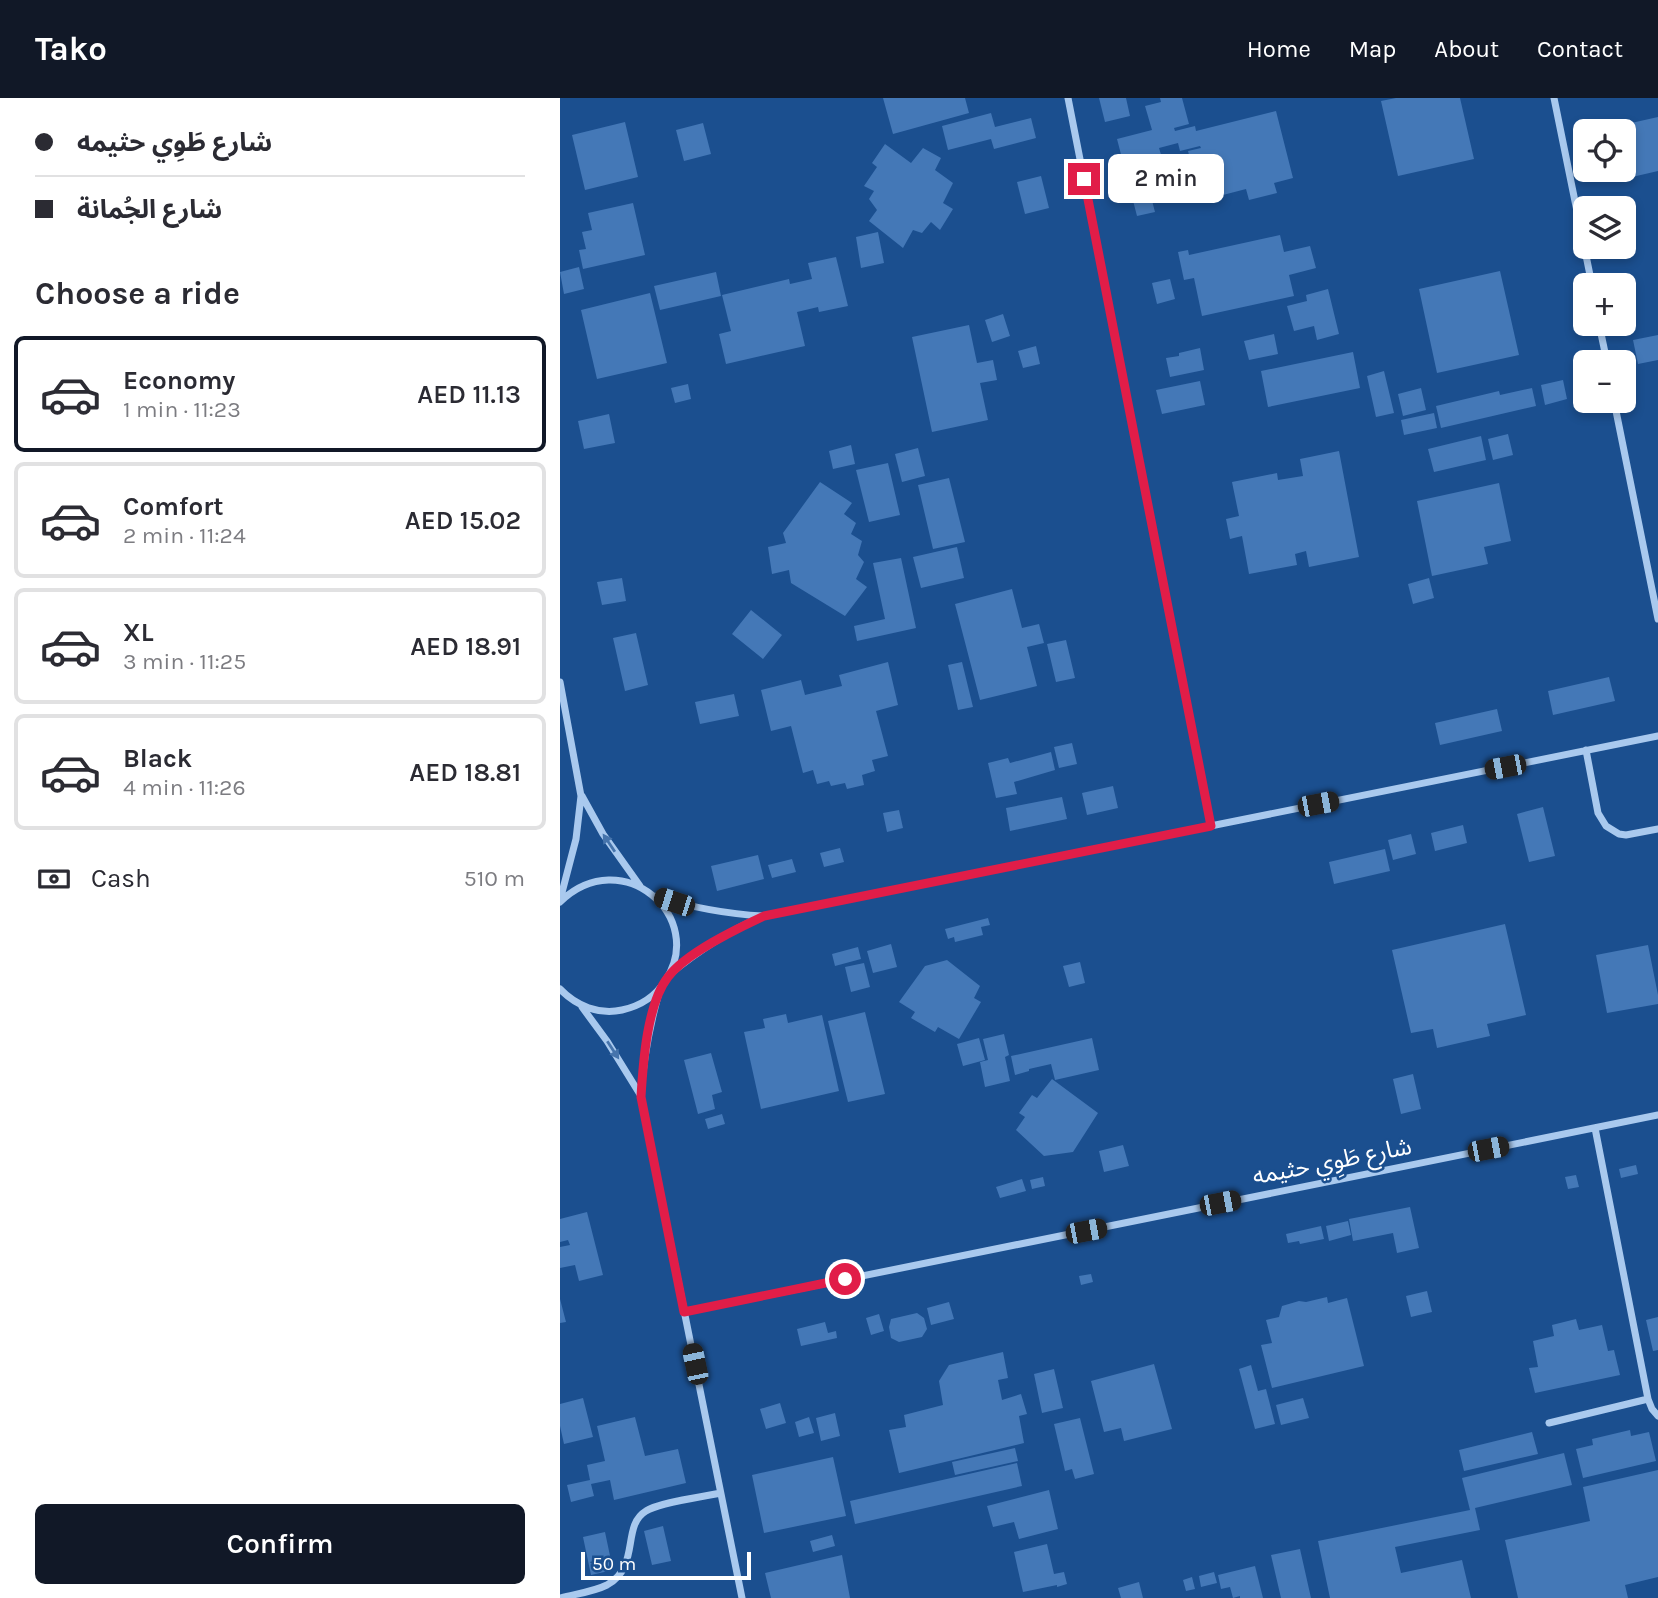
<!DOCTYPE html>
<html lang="en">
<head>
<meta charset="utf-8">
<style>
  :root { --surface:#fff; --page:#f7f7f7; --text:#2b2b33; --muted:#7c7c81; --line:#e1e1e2; --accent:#111827 }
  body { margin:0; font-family:Karla,"Noto Sans Arabic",sans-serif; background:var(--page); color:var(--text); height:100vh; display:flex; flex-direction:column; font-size:26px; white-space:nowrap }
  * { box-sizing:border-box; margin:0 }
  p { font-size:23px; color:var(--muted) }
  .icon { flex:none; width:38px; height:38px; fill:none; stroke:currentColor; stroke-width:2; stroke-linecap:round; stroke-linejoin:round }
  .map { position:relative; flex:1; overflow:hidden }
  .sheet { display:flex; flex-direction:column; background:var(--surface); width:560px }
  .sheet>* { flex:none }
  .hud { display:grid; align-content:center; height:154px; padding:0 35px; background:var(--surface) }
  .fabs { position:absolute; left:1013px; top:21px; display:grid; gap:14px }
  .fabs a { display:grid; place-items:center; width:63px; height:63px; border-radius:10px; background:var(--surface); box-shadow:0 4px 10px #0003; font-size:35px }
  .scale { position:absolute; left:21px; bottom:18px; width:170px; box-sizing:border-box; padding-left:7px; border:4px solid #fff; border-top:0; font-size:19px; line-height:24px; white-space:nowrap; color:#fff; -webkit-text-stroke:5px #1b4f8f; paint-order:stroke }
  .end { position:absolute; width:32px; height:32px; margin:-16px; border:9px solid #e11d48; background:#fff; box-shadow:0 0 0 4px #fff }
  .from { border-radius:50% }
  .bubble { position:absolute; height:49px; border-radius:10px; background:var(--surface); box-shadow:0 4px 10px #0003; font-size:23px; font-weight:600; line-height:49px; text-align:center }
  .car { position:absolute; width:21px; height:42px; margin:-21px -10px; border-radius:9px; box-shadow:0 0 5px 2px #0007; background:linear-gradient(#222 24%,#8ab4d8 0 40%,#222 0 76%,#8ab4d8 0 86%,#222 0) }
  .hud b { display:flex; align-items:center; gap:24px; height:66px; font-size:26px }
  .hud b+b { border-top:2px solid var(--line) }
  .hud i { width:18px; height:18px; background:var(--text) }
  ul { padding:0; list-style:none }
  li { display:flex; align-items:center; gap:21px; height:116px; margin:0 14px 10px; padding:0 21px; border:4px solid var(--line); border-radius:10px }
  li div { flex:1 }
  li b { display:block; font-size:26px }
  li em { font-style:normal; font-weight:600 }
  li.active { border-color:var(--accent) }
  li>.icon { width:63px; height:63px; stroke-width:1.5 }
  h2 { padding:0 35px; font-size:32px; line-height:84px }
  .pay { display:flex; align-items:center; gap:18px; height:77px; padding:0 35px; font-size:26px }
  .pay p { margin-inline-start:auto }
  .button { display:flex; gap:14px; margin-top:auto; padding:14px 35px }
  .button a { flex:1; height:80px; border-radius:10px; background:var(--accent); color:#fff; font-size:28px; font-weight:600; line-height:80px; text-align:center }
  header { display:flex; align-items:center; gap:42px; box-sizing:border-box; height:98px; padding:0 35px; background:var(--accent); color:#fff }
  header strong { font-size:33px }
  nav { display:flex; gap:38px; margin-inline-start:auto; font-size:24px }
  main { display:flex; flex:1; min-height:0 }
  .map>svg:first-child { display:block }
  .building { fill:#4478b7 }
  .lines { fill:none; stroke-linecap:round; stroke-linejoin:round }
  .street { stroke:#a9c9ee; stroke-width:7 }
  .oneway { fill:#4674ac }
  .route { stroke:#e11d48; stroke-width:9 }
  .labels { text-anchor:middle; stroke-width:5; stroke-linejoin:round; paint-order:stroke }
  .street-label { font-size:24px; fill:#fff; stroke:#1b4f8f }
</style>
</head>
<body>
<header>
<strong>Tako</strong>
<nav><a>Home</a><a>Map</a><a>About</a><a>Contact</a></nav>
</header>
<main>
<section class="sheet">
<div class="hud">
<b><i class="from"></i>شارع طَوِي حثيمه</b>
<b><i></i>شارع الجُمانة</b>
</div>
<h2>Choose a ride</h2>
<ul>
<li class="active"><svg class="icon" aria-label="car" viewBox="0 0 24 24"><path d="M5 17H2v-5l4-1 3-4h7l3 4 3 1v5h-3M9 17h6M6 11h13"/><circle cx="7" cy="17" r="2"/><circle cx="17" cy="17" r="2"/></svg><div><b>Economy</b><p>1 min · 11:23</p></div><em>AED 11.13</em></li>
<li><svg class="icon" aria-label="car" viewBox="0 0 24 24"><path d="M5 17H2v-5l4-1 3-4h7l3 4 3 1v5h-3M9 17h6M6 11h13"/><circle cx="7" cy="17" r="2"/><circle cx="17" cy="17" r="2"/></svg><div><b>Comfort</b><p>2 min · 11:24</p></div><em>AED 15.02</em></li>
<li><svg class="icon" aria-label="car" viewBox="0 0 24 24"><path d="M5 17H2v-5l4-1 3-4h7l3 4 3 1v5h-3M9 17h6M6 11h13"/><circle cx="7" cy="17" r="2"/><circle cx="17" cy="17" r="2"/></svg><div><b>XL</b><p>3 min · 11:25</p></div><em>AED 18.91</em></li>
<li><svg class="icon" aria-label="car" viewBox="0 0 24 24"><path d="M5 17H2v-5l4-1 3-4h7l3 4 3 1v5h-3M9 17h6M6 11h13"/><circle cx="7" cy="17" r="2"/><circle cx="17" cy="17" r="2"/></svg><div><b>Black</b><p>4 min · 11:26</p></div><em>AED 18.81</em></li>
</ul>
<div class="pay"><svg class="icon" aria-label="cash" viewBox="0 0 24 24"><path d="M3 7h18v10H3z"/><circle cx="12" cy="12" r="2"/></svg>Cash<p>510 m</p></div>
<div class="button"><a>Confirm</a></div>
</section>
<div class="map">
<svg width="1098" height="1500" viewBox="0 0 1098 1500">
  <rect width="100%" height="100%" fill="#1b4f8f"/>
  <path class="building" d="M323 0H405L409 15 333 36Z
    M539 0H566L570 18 545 24Z
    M600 0H622L629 26 614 30 615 33 635 28 636 33 716 13 733 80 714 85 717 95 689 102 686 91 663 97 661 87 649 90 646 76 635 80 628 53 641 50 640 48 620 53 618 45 599 50 603 63 583 68 595 114 577 118 557 41 592 32 585 8 601 4Z
    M836 0H900L914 61 838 78 821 3Z
    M431 15 435 29 471 20 476 40 434 51 431 41 388 52 382 28Z
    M1098 19V73L1055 83 1052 72H1064V33L1040 32Z
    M65 24 78 79 25 92 12 37Z
    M143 25 151 56 124 63 116 32Z
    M325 46 351 65 363 50 381 60 375 72 393 85 383 105 393 111 380 132 371 124 362 135 353 132 343 150 309 123 317 112 309 101 314 93 304 88 317 69 312 65Z
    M481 78 489 110 465 116 457 84Z
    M73 105 85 157 23 171 19 152 26 151 22 134 32 132 28 115Z
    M318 134 324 165 301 170 296 139Z
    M720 137 724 154 750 148 756 170 729 177 734 198 642 218 634 180 624 182 618 154 628 152 629 157Z
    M276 159 288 208 259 214 258 209 237 214 245 248 166 266 159 236 171 233 162 197 229 181 230 186 252 181 248 165Z
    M19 169 24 191 4 196 0 174Z
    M940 173 959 257 877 275 859 191Z
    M156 174 161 198 100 212 94 188Z
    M610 181 615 201 597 206 592 185Z
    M768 191 779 236 757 242 754 228 734 233 727 208 747 203 746 197Z
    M90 195 107 265 37 281 21 212Z
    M443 216 450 238 432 244 425 222Z
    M409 227 417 265 433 262 437 282 420 285 428 322 372 334 352 239Z
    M714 236 718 256 689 262 684 243Z
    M1098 237V262L1078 266 1073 242Z
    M476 248 480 266 463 270 458 253Z
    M640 250 644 272 610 279 606 260 619 258V255Z
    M793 254 800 290 708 309 701 273Z
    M824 273 834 315 816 319 807 278Z
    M1003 282 1007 301 985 307 981 287Z
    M640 283 645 307 602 316 596 292Z
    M128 286 131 301 115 305 111 290Z
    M861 290 866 312 843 318 838 296Z
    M972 290 976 308 881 330 876 308 939 293 940 297Z
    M874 315 877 330 844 337 841 322Z
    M49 316 55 345 24 351 18 323Z
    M948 336 953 357 933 362 928 341Z
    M921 338 926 362 874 374 868 351Z
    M291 347 295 366 273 371 269 353Z
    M358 350 365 378 342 384 335 356Z
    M779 353 799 459 749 469 746 453 735 456 737 467 689 476 682 438 670 441 666 421 679 418 672 384 717 375 718 382 743 378 740 361Z
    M328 365 340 417 309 424 296 372Z
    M389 380 405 444 373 451 358 387Z
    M260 384 292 405 284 416 296 425 291 436 302 443 298 457 304 464 296 481 307 489 285 518 231 485 229 472 212 476 208 449 226 445 223 435Z
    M939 385 951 443 924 449 928 466 872 478 857 403Z
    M397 449 404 480 361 490 353 459Z
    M341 460 356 530 297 543 294 528 325 521 313 465Z
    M62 480 66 503 42 507 37 484Z
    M869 480 874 500 853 506 848 486Z
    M452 491 462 530 479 526 484 545 467 549 477 588 420 602 395 506Z
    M191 512 222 537 203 561 172 536Z
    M76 535 88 587 65 593 53 540Z
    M506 542 515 580 496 584 487 546Z
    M328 564 338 607 316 613 328 658 312 662 315 673 302 677 304 687 287 691 285 685 271 688 269 683 257 686 253 672 243 675 231 628 211 633 201 592 241 582 245 597 282 588 279 577Z
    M402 564 413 609 398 612 388 567Z
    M1049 579 1055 603 993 617 988 593Z
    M174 596 179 618 140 626 135 604Z
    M937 611 942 633 880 647 875 625Z
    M512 645 517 666 499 670 494 649Z
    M491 654 495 672 454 684 457 696 436 700 428 665 448 660 450 665Z
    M553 688 558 710 527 717 522 695Z
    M502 699 507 721 450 733 446 710Z
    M983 709 995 758 969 764 957 716Z
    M339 712 343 730 327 734 323 715Z
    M903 727 907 745 875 753 871 735Z
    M851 736 856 756 833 762 828 742Z
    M280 750 284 764 264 769 260 755Z
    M825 751 830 773 774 786 769 764Z
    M198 757 204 781 157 793 151 768Z
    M232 761 236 774 212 780 208 767Z
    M428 820 430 827 421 829 423 837 395 844 394 839 388 841 385 831Z
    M945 826 966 917 927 926 930 938 877 950 873 931 851 935 832 852Z
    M331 846 337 869 313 875 307 853Z
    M1088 847 1098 897V906L1047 915 1036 857Z
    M298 849 301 861 275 868 272 856Z
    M387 862 420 888 414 900 421 904 399 941 378 929 375 934 351 920 355 914 339 904 365 868Z
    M520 864 525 885 509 889 503 868Z
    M304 865 310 889 291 894 285 869Z
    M305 914 325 996 288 1004 268 923Z
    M226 916 228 925 262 917 279 993 201 1011 184 934 205 930 203 921Z
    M444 936 449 957 445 959 450 983 425 989 420 964 428 962 423 941Z
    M419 940 425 962 403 968 397 946Z
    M532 940 539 972 495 982 491 966 469 971V973L455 977 451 958Z
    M151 955 162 994 152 997 155 1011 138 1016 124 962Z
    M853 976 861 1011 841 1016 833 981Z
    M492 981 538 1015 513 1054 484 1058 456 1032 465 1019 459 1015 472 997 477 1000Z
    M162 1016 165 1026 148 1031 145 1021Z
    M563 1047 569 1068 544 1074 539 1053Z
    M1076 1067 1078 1076 1061 1080 1059 1071Z
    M1016 1077 1019 1089 1008 1091 1005 1079Z
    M483 1079 485 1088 472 1091 470 1082Z
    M462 1081 466 1093 440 1100 436 1089Z
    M850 1109 859 1150 837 1155 833 1135 793 1143 789 1121Z
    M27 1114 43 1177 19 1183 15 1167 0 1170V1149L10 1147 8 1142 0 1144V1121Z
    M788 1123 791 1137 769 1143 766 1128Z
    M761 1128 764 1141 740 1146 739 1143 728 1145 726 1136Z
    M531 1176 533 1184 521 1187 519 1178Z
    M867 1193 872 1214 851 1219 846 1198Z
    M767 1199 768 1205 787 1200 804 1268 712 1290 701 1247 712 1245 706 1222 719 1219 722 1208 739 1203 746 1204Z
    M0 1201 6 1224 0 1225Z
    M389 1204 394 1221 371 1227 367 1210Z
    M357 1215 364 1220 367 1231 362 1239 339 1244 331 1240 329 1229 331 1221Z
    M319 1216 324 1233 311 1237 306 1220Z
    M1098 1219V1252L1093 1253 1086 1222Z
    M1016 1221 1019 1232 1042 1227 1048 1253 1054 1252 1060 1277 975 1295 969 1270 978 1269 973 1243 994 1238 992 1227Z
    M265 1224 268 1235 276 1233 277 1240 241 1248 237 1231Z
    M443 1254 448 1280 438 1282 442 1302 461 1296 467 1316 459 1318 464 1345 339 1375 329 1332 346 1329 344 1317 383 1307 379 1283 389 1267Z
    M594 1266 612 1331 564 1343 561 1330 544 1334 531 1283Z
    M691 1267 698 1293 706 1291 715 1326 695 1331 679 1271Z
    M494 1271 503 1310 482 1315 474 1276Z
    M23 1300 33 1339 4 1346 0 1328V1306Z
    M743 1300 749 1320 721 1327 716 1307Z
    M220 1305 226 1325 206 1331 200 1311Z
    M275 1315 280 1338 261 1343 256 1320Z
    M75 1319 85 1358 118 1351 126 1385 54 1402 50 1382 31 1386 34 1398 11 1404 7 1387 30 1382 27 1367 45 1363 37 1328Z
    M249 1319 254 1335 239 1339 235 1324Z
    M520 1320 534 1376 515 1381 512 1371 505 1373 494 1326Z
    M1070 1332 1071 1338 1089 1334 1096 1363 1023 1380 1016 1351 1033 1347 1032 1341Z
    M972 1334 978 1356 904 1373 899 1352Z
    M455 1350 458 1363 395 1377 392 1364Z
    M1004 1355 1012 1387 915 1410 920 1432 835 1449 841 1475 902 1462 911 1500H770L758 1443 910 1412 902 1380Z
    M273 1359 286 1418 204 1435 192 1377Z
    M457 1365 462 1388 295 1426 290 1403Z
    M1098 1372V1479L1065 1487 1068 1500H958L945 1442 1030 1423 1023 1389Z
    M489 1392 498 1431 459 1441 454 1424 433 1429 427 1408Z
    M103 1428 111 1463 92 1467 84 1433Z
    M45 1434 53 1472 31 1477 23 1439Z
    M272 1437 275 1448 253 1454 250 1443Z
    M487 1446 494 1476 504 1474 507 1486 497 1489V1487L463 1494 454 1454Z
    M740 1451 751 1500H721L711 1457Z
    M282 1457 290 1500H211L205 1475Z
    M695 1468 703 1500H680V1498L673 1500 670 1489 661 1491 658 1477Z
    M654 1474 657 1485 641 1489 639 1478Z
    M632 1479 635 1491 626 1493 623 1482Z
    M579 1484 583 1500H561L558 1490Z"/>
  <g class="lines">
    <path class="street" d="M508 0 651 728
      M994 0 1032 187
      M1039 226 1047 264
      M1054 303 1098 521
      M0 584 21 698 16 741 0 802
      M1026 652 1038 715 1046 728 1059 736 1066 737 1098 731
      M22 698 43 736 80 788
      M94 798C130 809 166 816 203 818
      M0 804C62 744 148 819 105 883 95 899 80 908 62 912 39 917 16 908 0 891
      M110 876C139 852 169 833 203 818L1098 638
      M100 891C90 926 83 961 81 999L182 1500
      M22 909 47 943 81 998
      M1035 1030 1088 1301 1092 1311 1098 1318
      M124 1214 1098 1017
      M989 1325 1088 1301
      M0 1500C15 1496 33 1494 47 1487 81 1468 61 1428 86 1413 100 1404 143 1399 160 1395"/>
  </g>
  <defs><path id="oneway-solid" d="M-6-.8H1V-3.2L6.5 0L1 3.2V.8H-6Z" transform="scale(1.75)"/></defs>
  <g class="oneway">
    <use href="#oneway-solid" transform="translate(49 745) rotate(-124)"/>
    <use href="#oneway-solid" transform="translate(53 952) rotate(57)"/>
  </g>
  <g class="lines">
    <path class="route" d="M285 1181 124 1214 81 999C83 965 87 906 108 879 126 855 176 831 204 818L651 728 524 81"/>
  </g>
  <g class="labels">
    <g class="street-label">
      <text transform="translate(772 1063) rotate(-11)" y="8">شارع طَوِي حثيمه</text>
    </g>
  </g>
</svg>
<div class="fabs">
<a><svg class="icon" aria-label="locate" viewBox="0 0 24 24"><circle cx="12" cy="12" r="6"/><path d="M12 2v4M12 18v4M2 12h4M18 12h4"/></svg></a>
<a><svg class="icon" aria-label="layers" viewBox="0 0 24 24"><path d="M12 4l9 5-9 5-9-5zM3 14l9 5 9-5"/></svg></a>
<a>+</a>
<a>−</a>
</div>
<div class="scale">50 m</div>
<i class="end from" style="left:285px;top:1181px"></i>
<i class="end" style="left:524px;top:81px"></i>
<div class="bubble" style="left:548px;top:56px;width:116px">2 min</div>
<i class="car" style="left:945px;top:669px;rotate:259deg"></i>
<i class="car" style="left:758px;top:706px;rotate:79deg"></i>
<i class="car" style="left:114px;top:804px;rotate:288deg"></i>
<i class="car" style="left:928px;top:1051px;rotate:79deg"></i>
<i class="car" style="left:660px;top:1105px;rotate:79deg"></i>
<i class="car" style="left:526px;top:1133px;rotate:79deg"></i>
<i class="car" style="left:135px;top:1266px;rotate:348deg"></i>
</div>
</main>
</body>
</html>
